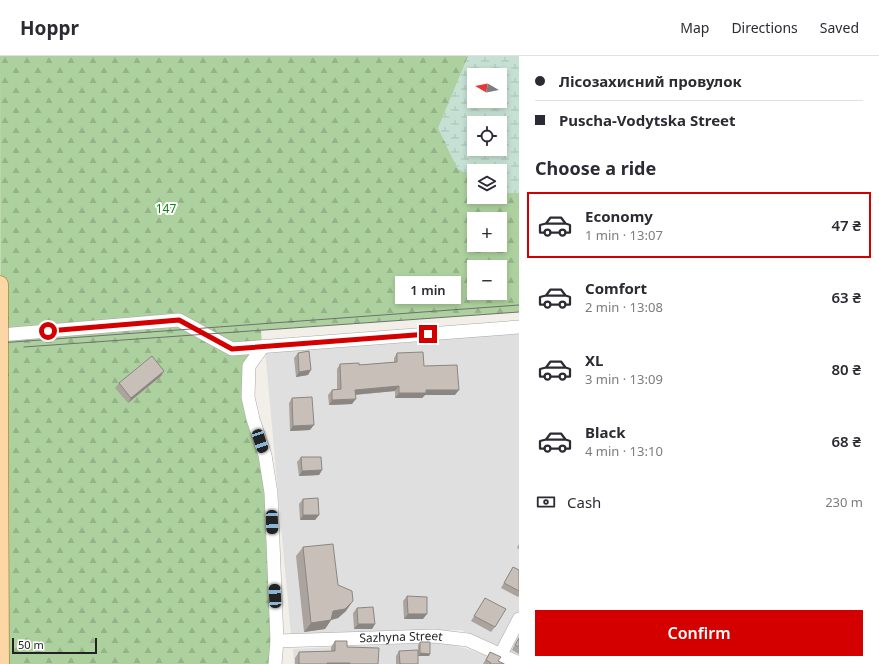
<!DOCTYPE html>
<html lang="en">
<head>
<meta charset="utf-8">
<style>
  :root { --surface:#fff; --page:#f7f7f7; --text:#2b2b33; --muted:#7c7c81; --line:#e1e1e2; --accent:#d40000 }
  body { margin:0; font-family:"Noto Sans",sans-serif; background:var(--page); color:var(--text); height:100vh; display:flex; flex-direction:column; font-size:15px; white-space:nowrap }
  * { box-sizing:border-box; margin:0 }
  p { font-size:13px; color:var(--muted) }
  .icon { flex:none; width:22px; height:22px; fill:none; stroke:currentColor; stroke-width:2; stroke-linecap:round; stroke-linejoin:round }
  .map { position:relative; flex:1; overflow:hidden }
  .sheet { display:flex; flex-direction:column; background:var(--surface); width:360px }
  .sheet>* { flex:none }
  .hud { display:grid; align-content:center; height:88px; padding:0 16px; background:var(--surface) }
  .needle { width:26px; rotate:279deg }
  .fabs { position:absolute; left:467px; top:12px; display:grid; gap:8px }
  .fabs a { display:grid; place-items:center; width:40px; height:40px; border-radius:0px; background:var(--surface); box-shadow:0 2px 6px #0003; font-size:20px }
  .scale { position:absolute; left:12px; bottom:10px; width:85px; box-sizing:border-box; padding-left:4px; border:2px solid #222; border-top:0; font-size:11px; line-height:14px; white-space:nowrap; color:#222; -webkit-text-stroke:3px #fff; paint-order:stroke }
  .end { position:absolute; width:18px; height:18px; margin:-9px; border:5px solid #d40000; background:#fff; box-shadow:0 0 0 2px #fff }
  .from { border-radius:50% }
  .bubble { position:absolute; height:28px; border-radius:0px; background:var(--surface); box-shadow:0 2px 6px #0003; font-size:13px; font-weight:600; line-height:28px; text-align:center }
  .car { position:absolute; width:12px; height:24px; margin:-12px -6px; border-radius:5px; box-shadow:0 0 3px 1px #0007; background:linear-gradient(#222 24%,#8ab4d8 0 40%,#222 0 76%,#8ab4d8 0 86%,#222 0) }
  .hud b { display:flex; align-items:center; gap:14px; height:38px; font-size:15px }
  .hud b+b { border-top:1px solid var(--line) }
  .hud i { width:10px; height:10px; background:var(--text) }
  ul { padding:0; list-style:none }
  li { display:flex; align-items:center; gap:12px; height:66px; margin:0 8px 6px; padding:0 8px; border:2px solid transparent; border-radius:0px }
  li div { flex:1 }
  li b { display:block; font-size:15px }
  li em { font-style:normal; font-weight:600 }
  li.active { border-color:var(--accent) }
  li>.icon { width:36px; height:36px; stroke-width:1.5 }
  h2 { padding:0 16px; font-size:18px; line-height:48px }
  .pay { display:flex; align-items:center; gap:10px; height:44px; padding:0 16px; font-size:15px }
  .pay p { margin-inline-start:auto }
  .action { display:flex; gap:8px; margin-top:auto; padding:8px 16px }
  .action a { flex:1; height:46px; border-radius:0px; background:var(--accent); color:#fff; font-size:16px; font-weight:600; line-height:46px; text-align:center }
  header { display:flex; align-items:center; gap:24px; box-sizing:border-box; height:56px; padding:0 20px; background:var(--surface); border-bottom:1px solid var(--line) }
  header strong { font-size:19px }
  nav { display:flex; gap:22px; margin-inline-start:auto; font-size:14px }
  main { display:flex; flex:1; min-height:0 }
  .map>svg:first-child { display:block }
  .residential { fill:#e0dfdf }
  .forest { fill:url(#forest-firs); fill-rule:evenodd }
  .wetland { fill:url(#wetland-marsh); fill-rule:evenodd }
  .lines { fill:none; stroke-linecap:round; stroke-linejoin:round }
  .minor-casing { stroke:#a9a9a9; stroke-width:14 }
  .major-casing { stroke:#a06b00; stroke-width:17 }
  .minor { stroke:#fff; stroke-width:13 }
  .major { stroke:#fcd6a4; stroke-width:16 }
  .tram { stroke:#707070; stroke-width:1 }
  .major-bridge-casing { stroke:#a06b00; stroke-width:17; stroke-linecap:butt }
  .major-bridge { stroke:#fcd6a4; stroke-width:16 }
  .wall { fill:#aba49e }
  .shaded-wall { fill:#8b8681 }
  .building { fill:#c7bfb8; stroke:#8b8681 }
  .route { stroke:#d40000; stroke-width:5 }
  .labels { text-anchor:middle; stroke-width:4; stroke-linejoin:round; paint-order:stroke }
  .park-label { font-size:12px; fill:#0c8416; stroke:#fff }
  .street-label { font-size:12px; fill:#222; stroke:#fff }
</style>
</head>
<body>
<header>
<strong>Hoppr</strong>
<nav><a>Map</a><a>Directions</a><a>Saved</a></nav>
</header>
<main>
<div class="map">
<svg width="519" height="608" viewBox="0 0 519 608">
  <defs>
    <pattern id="forest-firs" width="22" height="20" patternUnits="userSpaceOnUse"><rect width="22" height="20" fill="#add19e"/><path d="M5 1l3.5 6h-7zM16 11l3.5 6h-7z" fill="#95b388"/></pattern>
    <pattern id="wetland-marsh" width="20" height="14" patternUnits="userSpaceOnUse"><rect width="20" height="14" fill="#c6e0d4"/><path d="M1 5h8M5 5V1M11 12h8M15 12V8" fill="none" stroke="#aac0b6"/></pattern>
  </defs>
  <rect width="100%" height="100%" fill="#f2efe9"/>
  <path class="residential" d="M519 276V600L461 574 291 579 265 294Z
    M441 586 468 593 509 608H294L293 593Z"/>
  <path class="forest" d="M0 0H519V256L261 274 262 292 249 309 265 399 275 608H1ZM474 19H500V45H474ZM474 67H500V93H474ZM474 115H500V141H474ZM474 163H500V189H474ZM474 211H500V237H474Z"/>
  <path class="wetland" d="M468 0H519V137H500V115H474V123L457 112 438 72ZM474 19H500V45H474ZM474 67H500V93H474Z"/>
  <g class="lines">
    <g class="minor-casing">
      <g id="minor">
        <path d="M0 279 179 264 232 293 519 271"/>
        <path d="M262 292 249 310 248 341 253 363 265 399 271 437 277 585 275 608"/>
        <path id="s1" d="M277 585 434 580 468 584 519 607"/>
        <path d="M501 598 519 563"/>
      </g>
    </g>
    <g class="major-casing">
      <path id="major" d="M0 228V261
        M0 320 1 608"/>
    </g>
    <use href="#minor" class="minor"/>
    <use href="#major" class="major"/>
    <path class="tram" d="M0 287 519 249
      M24 291 519 256"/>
    <g class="major-bridge-casing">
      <path id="major-bridge" d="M0 261V320"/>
    </g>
    <use href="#major-bridge" class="major-bridge"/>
  </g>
  <path class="wall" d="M298 297 308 319 296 321 294 302Z
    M397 297 424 310 455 339H425L422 342H395V335L355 339 352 348 329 349 328 339 332 334 337 333V313L340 308 359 309 394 306V302Z
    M164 315 161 320 128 347 115 332 119 327Z
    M292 342 310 374 290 375 289 347Z
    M301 401 322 414 319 419 299 420 297 406Z
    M303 443 319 459 315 464H300L299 448Z
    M519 488V493L517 492Z
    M303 491 338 529 346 555 338 562 331 564 325 573 304 576 296 500Z
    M513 511 519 514V540L518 541 501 532Z
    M407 540 423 563H404L403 545Z
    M485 542 495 571 491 576 471 565Z
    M357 552 375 568 372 573H354L353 557Z
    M519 581V598L512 594Z
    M335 585 347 591 378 608H295V602L299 596 331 595V591Z
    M420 586 430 598 429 600H418V589Z
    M399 595 418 608H396V600Z
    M490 596 498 605 504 608H483Z"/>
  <path class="shaded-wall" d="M311 314 308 319 296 321 299 316Z
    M164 315 161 320 128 347 131 342Z
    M399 330 395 335 351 339 355 334Z
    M426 334H459L455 339H425L422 342H395L399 337Z
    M356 343 352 348 329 349 332 344Z
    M314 369 310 374 290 375 293 370Z
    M322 414 319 419 299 420 302 415Z
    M303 459H319L315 464H300Z
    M353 545 346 555 338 562 331 564 325 573 304 576 311 567Z
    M408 558H427L423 563H404Z
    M358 568H375L372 573H354Z
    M420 597 430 598 429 600H418Z
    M327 607H350L349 608H326Z"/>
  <path class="building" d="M309 295 311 314 299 316 298 297Z
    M423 296 424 310 457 309 459 334H426V337H399V330L355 334 356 343 332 344V334L341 333 340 308 359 307V309L397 306V297Z
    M152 300 164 315 131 342 119 327Z
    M312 341 314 369 293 370 292 342Z
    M301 401H321L322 414 302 415Z
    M318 442 319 459H303V443Z
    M333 488 338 529 352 535 353 545 345 553 333 555 331 564 311 567 303 491Z
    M513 511 519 514V535L504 527Z
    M407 540 427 541V558H408Z
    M485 542 506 553 495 571 474 560Z
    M373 551 375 568H358L357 552Z
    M519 582V591L515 589Z
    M335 585H347V591L379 592 378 608H350V607H327V608H299V596L335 595Z
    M420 586H430V598L420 597Z
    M418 594V608H400L399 595Z
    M490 596 501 601 498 605 504 608H490L491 607 486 604Z"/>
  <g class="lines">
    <path class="route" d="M48 275 179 264 232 293 428 278"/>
  </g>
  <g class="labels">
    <g class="park-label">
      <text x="166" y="157">147</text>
    </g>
    <g class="street-label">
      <text dy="4" stroke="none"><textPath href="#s1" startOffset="124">Sazhyna Street</textPath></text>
    </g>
  </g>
</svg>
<div class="fabs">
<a><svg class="needle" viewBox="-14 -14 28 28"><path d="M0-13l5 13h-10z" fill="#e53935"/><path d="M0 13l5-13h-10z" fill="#7c7c81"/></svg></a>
<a><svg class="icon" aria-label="locate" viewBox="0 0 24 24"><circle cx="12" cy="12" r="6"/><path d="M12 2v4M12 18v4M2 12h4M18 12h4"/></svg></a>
<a><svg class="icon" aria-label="layers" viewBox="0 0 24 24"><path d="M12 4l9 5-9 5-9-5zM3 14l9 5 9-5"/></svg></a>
<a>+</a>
<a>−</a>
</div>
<div class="scale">50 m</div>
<i class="end from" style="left:48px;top:275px"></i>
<i class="end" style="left:428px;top:278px"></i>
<div class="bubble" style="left:395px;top:220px;width:66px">1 min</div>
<i class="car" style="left:260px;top:385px;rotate:162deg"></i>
<i class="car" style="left:272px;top:466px;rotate:178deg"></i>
<i class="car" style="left:275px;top:540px;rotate:357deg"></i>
</div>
<section class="sheet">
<div class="hud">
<b><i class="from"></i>Лісозахисний провулок</b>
<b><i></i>Puscha-Vodytska Street</b>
</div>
<h2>Choose a ride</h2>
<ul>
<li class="active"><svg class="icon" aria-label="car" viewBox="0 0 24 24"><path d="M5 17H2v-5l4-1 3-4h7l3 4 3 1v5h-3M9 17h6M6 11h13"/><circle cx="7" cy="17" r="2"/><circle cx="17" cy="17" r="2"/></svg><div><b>Economy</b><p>1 min · 13:07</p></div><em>47 ₴</em></li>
<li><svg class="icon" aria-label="car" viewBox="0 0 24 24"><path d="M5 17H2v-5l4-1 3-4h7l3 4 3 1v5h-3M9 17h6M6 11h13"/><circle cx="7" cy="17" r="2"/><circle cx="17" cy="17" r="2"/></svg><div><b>Comfort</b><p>2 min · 13:08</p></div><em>63 ₴</em></li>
<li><svg class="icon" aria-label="car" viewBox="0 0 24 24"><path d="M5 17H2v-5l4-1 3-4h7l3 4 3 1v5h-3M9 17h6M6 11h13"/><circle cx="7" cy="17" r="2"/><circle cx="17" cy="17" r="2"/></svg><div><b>XL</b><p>3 min · 13:09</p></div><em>80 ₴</em></li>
<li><svg class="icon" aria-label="car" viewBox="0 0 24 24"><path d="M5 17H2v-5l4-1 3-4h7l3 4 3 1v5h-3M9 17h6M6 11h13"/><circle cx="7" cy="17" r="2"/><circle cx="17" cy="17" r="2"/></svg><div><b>Black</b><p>4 min · 13:10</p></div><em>68 ₴</em></li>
</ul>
<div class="pay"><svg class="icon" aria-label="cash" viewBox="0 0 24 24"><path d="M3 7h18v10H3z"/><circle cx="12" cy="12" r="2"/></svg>Cash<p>230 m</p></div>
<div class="action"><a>Confirm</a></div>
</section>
</main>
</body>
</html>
